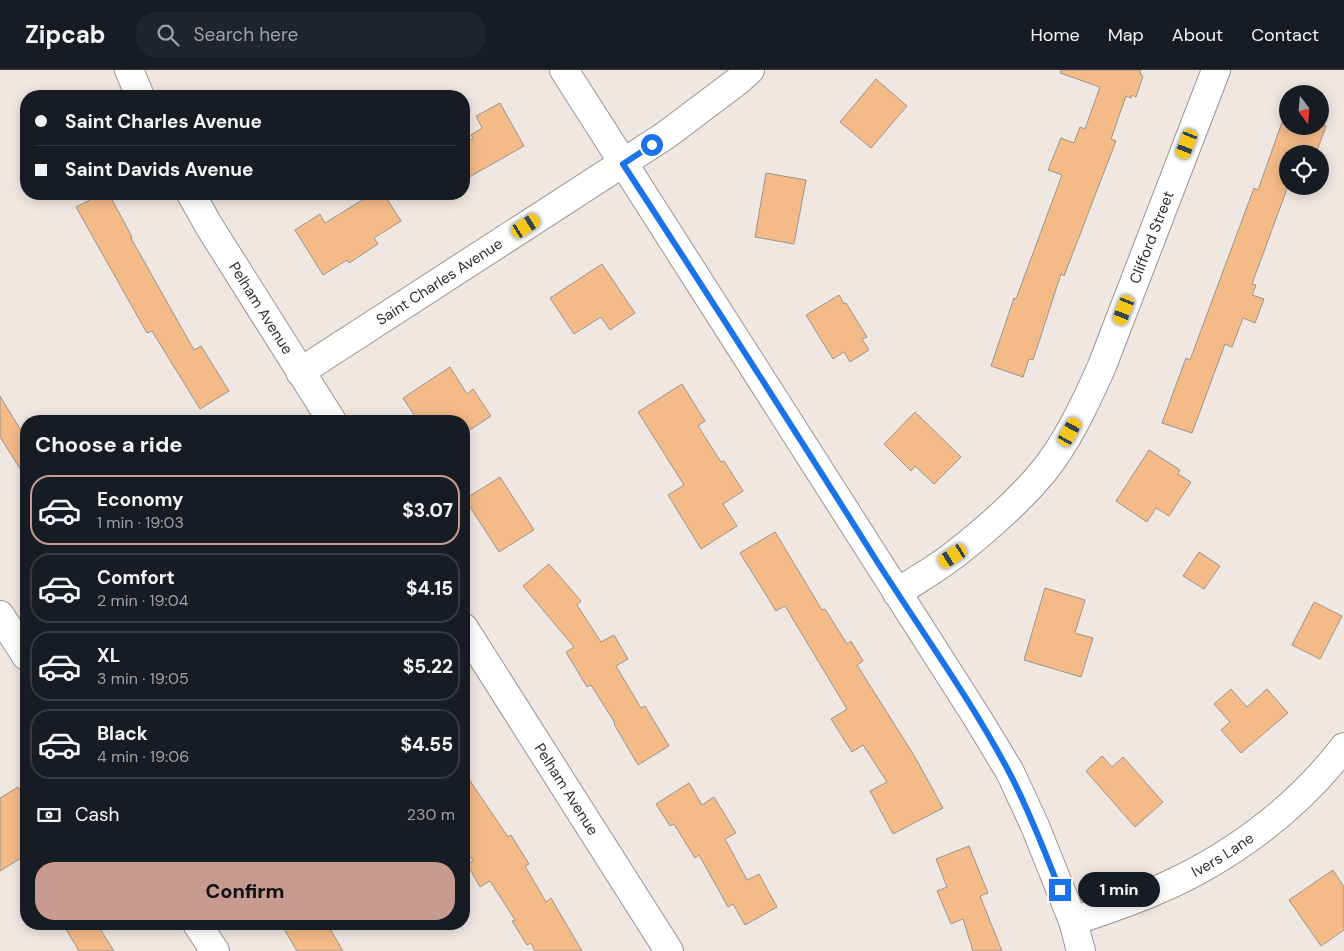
<!DOCTYPE html>
<html lang="en">
<head>
<meta charset="utf-8">
<style>
  :root { --surface:#171b24; --page:#20242c; --text:#f1f3f6; --muted:#9ea1a6; --line:#363941; --accent:#c89b90 }
  body { margin:0; font-family:"DM Sans",sans-serif; background:var(--page); color:var(--text); height:100vh; display:flex; flex-direction:column; font-size:19px; white-space:nowrap }
  * { box-sizing:border-box; margin:0 }
  p { font-size:16px; color:var(--muted) }
  .icon { flex:none; width:28px; height:28px; fill:none; stroke:currentColor; stroke-width:2; stroke-linecap:round; stroke-linejoin:round }
  .map { position:relative; flex:1; overflow:hidden }
  .details { position:absolute; left:20px; top:345px; width:450px; height:515px; display:flex; flex-direction:column; background:var(--surface); border-radius:20px; box-shadow:0 2px 12px #0003 }
  .details>* { flex:none }
  .banner { position:absolute; left:20px; top:20px; width:450px; height:110px; border-radius:20px; box-shadow:0 2px 12px #0003; display:grid; align-content:center; height:110px; padding:0 15px; background:var(--surface) }
  .needle { width:32px; rotate:164deg }
  .fabs { position:absolute; left:1279px; top:15px; display:grid; gap:10px }
  .fabs a { display:grid; place-items:center; width:50px; height:50px; border-radius:50%; background:var(--surface); box-shadow:0 2px 12px #0003; font-size:25px }
  .end { position:absolute; width:22px; height:22px; margin:-11px; border:6px solid #1a73e8; background:#fff; box-shadow:0 0 0 2px #fff }
  .from { border-radius:50% }
  .bubble { position:absolute; height:35px; border-radius:18px; background:var(--surface); box-shadow:0 2px 12px #0003; font-size:16px; font-weight:800; line-height:35px; text-align:center }
  .car { position:absolute; width:15px; height:30px; margin:-15px -8px; border-radius:6px; box-shadow:0 0 4px 1px #0007; background:linear-gradient(#f5c518 24%,#345 0 40%,#f5c518 0 76%,#345 0 86%,#f5c518 0) }
  .banner b { display:flex; align-items:center; gap:18px; height:48px; font-size:19px }
  .banner b+b { border-top:1px solid var(--line) }
  .banner i { width:12px; height:12px; background:var(--text) }
  ul { padding:0; list-style:none }
  li { display:flex; align-items:center; gap:15px; height:70px; margin:0 10px 8px; padding:0 5px; border:2px solid var(--line); border-radius:20px }
  li div { flex:1 }
  li b { display:block; font-size:19px }
  li em { font-style:normal; font-weight:800 }
  li.on { border-color:var(--accent) }
  li>.icon { width:45px; height:45px; stroke-width:1.5 }
  h2 { padding:0 15px; font-size:22px; line-height:60px }
  .pay { display:flex; align-items:center; gap:12px; height:55px; padding:0 15px; font-size:19px }
  .pay p { margin-inline-start:auto }
  .primary-button { display:flex; gap:10px; margin-top:auto; padding:10px 15px }
  .primary-button a { flex:1; height:58px; border-radius:20px; background:var(--accent); color:#111; font-size:20px; font-weight:800; line-height:58px; text-align:center }
  header { display:flex; align-items:center; gap:30px; box-sizing:border-box; height:70px; padding:0 25px; background:var(--surface); border-bottom:1px solid var(--line) }
  header strong { font-size:24px }
  nav { display:flex; gap:28px; margin-inline-start:auto; font-size:18px }
  .search { width:350px; height:45px; background:var(--page); display:flex; align-items:center; gap:12px; box-sizing:border-box; padding:0 18px; border-radius:20px; color:var(--muted); font-size:19px }
  .map>svg:first-child { display:block }
  .building { fill:#f4ba88; stroke:#9c958e }
  .lines { fill:none; stroke-linecap:round; stroke-linejoin:round }
  .minor-casing { stroke:#9b948d; stroke-width:30 }
  .minor { stroke:#fff; stroke-width:28 }
  .route { stroke:#1a73e8; stroke-width:6 }
  .labels { text-anchor:middle; stroke-width:5; stroke-linejoin:round; paint-order:stroke }
  .street-label { font-size:15px; fill:#302d2b; stroke:#fff }
</style>
</head>
<body>
<header>
<strong>Zipcab</strong>
<div class="search"><svg class="icon" aria-label="search" viewBox="0 0 24 24"><circle cx="10" cy="10" r="6"/><path d="M15 15l6 6"/></svg>Search here</div>
<nav><a>Home</a><a>Map</a><a>About</a><a>Contact</a></nav>
</header>
<div class="map">
<svg width="1344" height="881" viewBox="0 0 1344 881">
  <rect width="100%" height="100%" fill="#f0e7e1"/>
  <path class="building" d="M1061 0H1141L1140 4 1143 6 1136 27 1132 25 1131 28 1126 26 1111 69 1116 71 1064 206 1061 204 1033 290 1029 289 1023 307 991 296 1014 228 1016 229 1062 105 1048 100 1061 68 1074 73 1080 57 1085 59 1100 17 1060 3Z
    M876 9 907 36 871 78 840 52Z
    M500 33 524 76 464 110V74L473 68 471 65 482 58 476 46Z
    M1286 41 1288 42V56H1320V54L1326 56 1317 81 1303 75 1300 84H1288V116L1252 214 1256 215 1252 225 1264 229 1255 253 1243 248 1232 277 1225 274 1192 363 1162 353 1186 288 1190 290 1254 118 1258 120Z
    M766 103 806 110 794 174 755 167Z
    M101 124H109L132 167 131 168 194 280 201 276 229 321 200 339 152 261 147 263 76 137Z
    M372 124H384L401 151 374 168 378 174 349 193 347 190 323 205 295 160 320 144 325 153Z
    M602 194 635 243 610 260 601 247 574 264 550 228Z
    M839 225 844 234 846 233 867 267 862 269 869 280 850 292 844 282 833 289 806 245Z
    M450 297 467 324 473 319 491 346 464 364V351H418L403 328Z
    M682 314 705 351 698 356 721 392 724 391 743 421 723 434 737 456 701 479 668 425 684 415 638 342Z
    M0 326 26 369V408L0 367Z
    M915 342 961 387 934 414 915 396 911 401 884 374Z
    M1149 380 1180 400 1178 404 1191 412 1169 446 1156 438 1147 452 1116 431Z
    M500 407 534 460 499 482 465 429Z
    M775 462 822 540 825 539 847 574 851 571 863 591 857 595 915 687 943 738 893 764 870 721 887 712 863 675 852 682 831 649 847 639 785 536 776 541 740 483Z
    M1199 482 1220 496 1204 519 1183 506Z
    M549 494 581 531 577 535 601 572 614 565 628 589 616 596 641 638 645 636 669 676 638 695 614 654 615 653 591 615 587 617 566 582 574 577 523 516Z
    M1045 518 1085 530 1075 563 1093 568 1081 607 1024 590Z
    M1314 532 1342 546 1320 589 1292 575Z
    M1231 619 1247 637 1267 619 1288 643 1241 683 1221 660 1230 652 1214 634Z
    M1102 686 1112 697 1123 687 1163 732 1135 757 1086 701Z
    M464 702 508 767 511 765 529 794 525 796 546 832 551 828 582 881H535L531 873 527 875 512 851 515 850 490 811 480 817 467 794 473 791 464 776Z
    M689 713 702 735 714 727 736 763 725 769 747 810 759 804 777 837 745 855 733 834 728 837 699 785 695 788 674 754 670 756 656 734Z
    M18 717 26 731V785L0 801V728Z
    M969 776 988 823 980 826 1002 881H973L963 849 951 854 937 821 947 817 936 789Z
    M1333 800 1344 817V860L1321 876 1289 830Z
    M63 854H97L114 881H79Z
    M281 854H327L343 881H297Z"/>
  <g class="lines">
    <g class="minor-casing">
      <g id="minor">
        <path d="M129 0 140 26"/>
        <path d="M564 0 978 649 1010 702 1035 756 1073 851 1081 881"/>
        <path id="s1" d="M191 124 209 156 332 351"/>
        <path id="s2" d="M300 302 666 65 739 10 750 0"/>
        <path id="s3" d="M897 523C916 510 936 499 954 485 986 460 1017 433 1043 402 1068 371 1086 332 1102 296L1216 0"/>
        <path d="M0 545 26 586"/>
        <path id="s4" d="M464 558 669 881"/>
        <path id="s5" d="M1073 851C1100 842 1128 833 1155 821 1228 790 1296 740 1344 677"/>
        <path d="M197 854 215 881"/>
      </g>
    </g>
    <use href="#minor" class="minor"/>
  </g>
  <g class="lines">
    <path class="route" d="M652 75 623 94C709 226 794 359 878 493 922 562 971 630 1009 702 1029 740 1044 780 1060 820"/>
  </g>
  <g class="labels">
    <g class="street-label">
      <text dy="5" stroke="none"><textPath href="#s3" startOffset="450">Clifford Street</textPath></text>
      <text dy="5" stroke="none"><textPath href="#s2" startOffset="166">Saint Charles Avenue</textPath></text>
      <text dy="5" stroke="none"><textPath href="#s1" startOffset="134">Pelham Avenue</textPath></text>
      <text dy="5" stroke="none"><textPath href="#s4" startOffset="191">Pelham Avenue</textPath></text>
      <text dy="5" stroke="none"><textPath href="#s5" startOffset="164">Ivers Lane</textPath></text>
    </g>
  </g>
</svg>
<div class="fabs">
<a><svg class="needle" viewBox="-14 -14 28 28"><path d="M0-13l5 13h-10z" fill="#e53935"/><path d="M0 13l5-13h-10z" fill="#9ea1a6"/></svg></a>
<a><svg class="icon" aria-label="locate" viewBox="0 0 24 24"><circle cx="12" cy="12" r="6"/><path d="M12 2v4M12 18v4M2 12h4M18 12h4"/></svg></a>
</div>
<i class="end from" style="left:652px;top:75px"></i>
<i class="end" style="left:1060px;top:820px"></i>
<div class="bubble" style="left:1078px;top:802px;width:82px">1 min</div>
<i class="car" style="left:1187px;top:74px;rotate:201deg"></i>
<i class="car" style="left:526px;top:156px;rotate:57deg"></i>
<i class="car" style="left:1124px;top:240px;rotate:201deg"></i>
<i class="car" style="left:1070px;top:362px;rotate:29deg"></i>
<i class="car" style="left:953px;top:486px;rotate:237deg"></i>
<div class="banner">
<b><i class="from"></i>Saint Charles Avenue</b>
<b><i></i>Saint Davids Avenue</b>
</div>
<section class="details">
<h2>Choose a ride</h2>
<ul>
<li class="on"><svg class="icon" aria-label="car" viewBox="0 0 24 24"><path d="M5 17H2v-5l4-1 3-4h7l3 4 3 1v5h-3M9 17h6M6 11h13"/><circle cx="7" cy="17" r="2"/><circle cx="17" cy="17" r="2"/></svg><div><b>Economy</b><p>1 min · 19:03</p></div><em>$3.07</em></li>
<li><svg class="icon" aria-label="car" viewBox="0 0 24 24"><path d="M5 17H2v-5l4-1 3-4h7l3 4 3 1v5h-3M9 17h6M6 11h13"/><circle cx="7" cy="17" r="2"/><circle cx="17" cy="17" r="2"/></svg><div><b>Comfort</b><p>2 min · 19:04</p></div><em>$4.15</em></li>
<li><svg class="icon" aria-label="car" viewBox="0 0 24 24"><path d="M5 17H2v-5l4-1 3-4h7l3 4 3 1v5h-3M9 17h6M6 11h13"/><circle cx="7" cy="17" r="2"/><circle cx="17" cy="17" r="2"/></svg><div><b>XL</b><p>3 min · 19:05</p></div><em>$5.22</em></li>
<li><svg class="icon" aria-label="car" viewBox="0 0 24 24"><path d="M5 17H2v-5l4-1 3-4h7l3 4 3 1v5h-3M9 17h6M6 11h13"/><circle cx="7" cy="17" r="2"/><circle cx="17" cy="17" r="2"/></svg><div><b>Black</b><p>4 min · 19:06</p></div><em>$4.55</em></li>
</ul>
<div class="pay"><svg class="icon" aria-label="cash" viewBox="0 0 24 24"><path d="M3 7h18v10H3z"/><circle cx="12" cy="12" r="2"/></svg>Cash<p>230 m</p></div>
<div class="primary-button"><a>Confirm</a></div>
</section>
</div>
</body>
</html>
